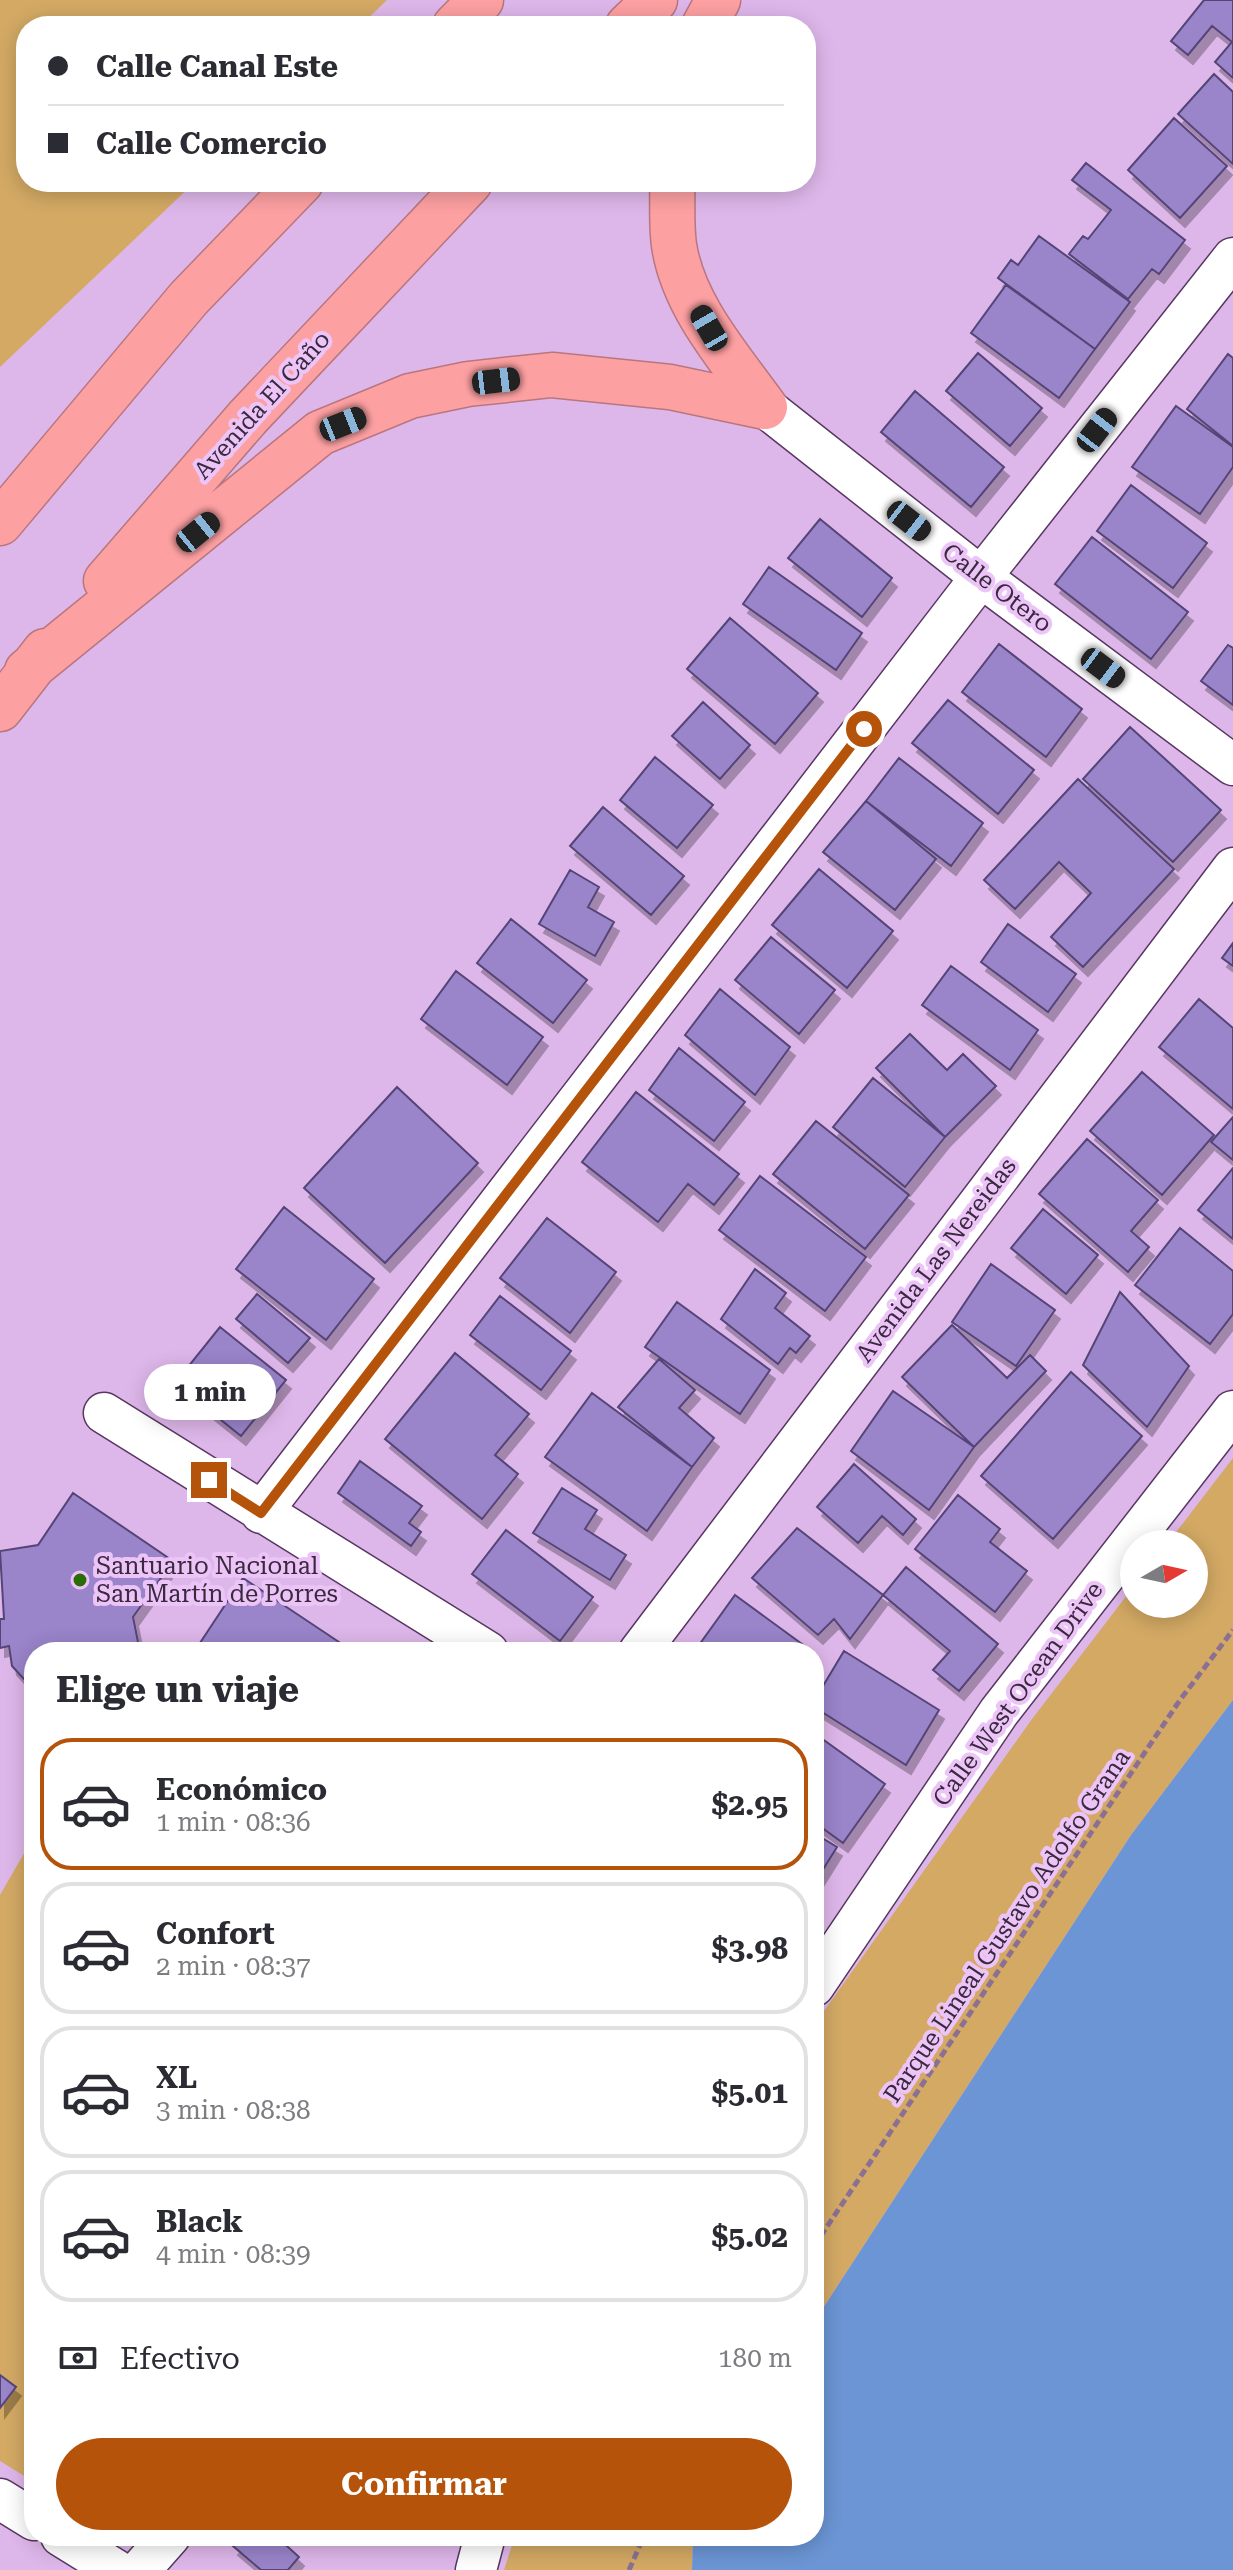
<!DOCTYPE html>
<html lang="es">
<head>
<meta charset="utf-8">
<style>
  :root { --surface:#fff; --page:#f7f7f7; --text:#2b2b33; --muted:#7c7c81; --line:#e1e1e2; --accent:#b45309 }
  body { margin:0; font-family:"Roboto Serif",serif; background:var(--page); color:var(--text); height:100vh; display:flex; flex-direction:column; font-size:30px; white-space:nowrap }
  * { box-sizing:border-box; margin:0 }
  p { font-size:26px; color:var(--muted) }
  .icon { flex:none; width:44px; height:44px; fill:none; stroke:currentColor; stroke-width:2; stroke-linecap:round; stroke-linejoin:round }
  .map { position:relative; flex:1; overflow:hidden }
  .details { position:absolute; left:24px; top:1642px; width:800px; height:904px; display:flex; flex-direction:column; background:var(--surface); border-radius:32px; box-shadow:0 4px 20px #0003 }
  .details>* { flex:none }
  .guide { position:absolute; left:16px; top:16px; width:800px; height:176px; border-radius:32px; box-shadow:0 4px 20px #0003; display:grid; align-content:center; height:176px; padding:0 32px; background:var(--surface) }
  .needle { width:52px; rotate:81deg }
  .controls { position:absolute; left:1120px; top:1530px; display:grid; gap:16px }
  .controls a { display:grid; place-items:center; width:88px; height:88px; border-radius:50%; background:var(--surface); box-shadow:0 4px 20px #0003; font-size:40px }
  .end { position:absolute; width:36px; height:36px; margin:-18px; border:10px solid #b45309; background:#fff; box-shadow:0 0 0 4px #fff }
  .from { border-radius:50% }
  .bubble { position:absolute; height:56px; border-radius:28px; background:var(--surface); box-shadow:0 4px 20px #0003; font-size:26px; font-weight:700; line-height:56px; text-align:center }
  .car { position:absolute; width:24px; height:48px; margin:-24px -12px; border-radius:10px; box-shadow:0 0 6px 2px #0007; background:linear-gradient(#222 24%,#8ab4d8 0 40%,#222 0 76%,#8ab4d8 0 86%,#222 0) }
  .guide b { display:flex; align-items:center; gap:28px; height:76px; font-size:30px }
  .guide b+b { border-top:2px solid var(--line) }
  .guide i { width:20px; height:20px; background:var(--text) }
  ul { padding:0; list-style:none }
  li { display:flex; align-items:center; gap:24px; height:132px; margin:0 16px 12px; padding:0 16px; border:4px solid var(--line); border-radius:32px }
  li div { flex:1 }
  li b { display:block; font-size:30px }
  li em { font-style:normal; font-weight:700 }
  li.on { border-color:var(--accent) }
  li>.icon { width:72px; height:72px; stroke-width:1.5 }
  h2 { padding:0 32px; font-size:36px; line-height:96px }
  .pay { display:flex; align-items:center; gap:20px; height:88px; padding:0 32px; font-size:30px }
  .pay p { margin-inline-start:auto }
  .action { display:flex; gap:16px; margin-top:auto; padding:16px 32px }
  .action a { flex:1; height:92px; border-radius:48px; background:var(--accent); color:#fff; font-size:32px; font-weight:700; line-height:92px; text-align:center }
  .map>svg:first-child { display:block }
  .green { fill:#d3a964 }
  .water { fill:#6b95d4 }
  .building { fill:#9a84ca; stroke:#554577; stroke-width:2; filter:url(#shadow) }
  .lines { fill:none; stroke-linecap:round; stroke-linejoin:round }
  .minor-casing { stroke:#583662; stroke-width:43 }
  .highway-casing { stroke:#b8767f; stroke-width:47 }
  .path { stroke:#8c7094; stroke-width:5; stroke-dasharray:8 4; stroke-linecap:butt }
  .minor { stroke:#fff; stroke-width:40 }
  .highway { stroke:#fda0a2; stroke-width:44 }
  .route { stroke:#b45309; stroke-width:10 }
  .poi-dot { fill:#2a6d04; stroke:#ecc4f8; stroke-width:3 }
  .labels { text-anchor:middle; stroke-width:8; stroke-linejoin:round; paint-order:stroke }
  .street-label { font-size:24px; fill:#39293d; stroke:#ecc4f8 }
  .poi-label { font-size:24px; fill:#39293d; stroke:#ecc4f8; text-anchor:start }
</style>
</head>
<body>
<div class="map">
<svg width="1233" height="2570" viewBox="0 0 1233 2570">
  <defs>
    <filter id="shadow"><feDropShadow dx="5" dy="9" stdDeviation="0" flood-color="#0004"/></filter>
  </defs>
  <rect width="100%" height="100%" fill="#deb7ea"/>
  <path class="green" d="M0 0H387L360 26H26V182H195L0 367Z
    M1233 1458V1700L1131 1835 814 2322V2025L1032 1719 1134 1586V1604H1194V1544H1167Z
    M34 1836V2482L0 2461V1895Z
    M515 2536H693L692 2570H504Z"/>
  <path class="water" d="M1233 1700V2570H692L693 2536H814V2322L1131 1835Z"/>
  <path class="building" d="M1204 0H1233V78L1215 62 1232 42 1212 26 1188 55 1171 41Z
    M1214 74 1233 92V164L1178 114Z
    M1174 118 1227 166 1180 218 1128 170Z
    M1086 163 1185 240 1159 274 1152 269 1128 299 1069 254 1083 236 1088 239 1111 210 1072 180Z
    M1039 236 1130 302 1095 349 998 278 1011 260 1018 265Z
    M1006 285 1095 349 1059 398 971 333Z
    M978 353 1042 408 1010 446 946 391Z
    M1228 354 1233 358V446L1187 409Z
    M915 391 1004 467 971 507 881 432Z
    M1176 406 1233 447V467L1200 514 1132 467Z
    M1131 485 1207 543 1173 588 1097 531Z
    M820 519 892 578 862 617 788 558Z
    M1092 537 1188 612 1151 659 1055 584Z
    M769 567 862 633 836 670 743 604Z
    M730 618 818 693 775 744 687 669Z
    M999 644 1082 709 1046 757 962 692Z
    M1228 645 1233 648V705L1201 681Z
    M948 700 1034 770 998 814 912 743Z
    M703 702 750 745 720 779 672 736Z
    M1130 727 1221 810 1173 862 1083 779Z
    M655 757 713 805 677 848 620 800Z
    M899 758 983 823 951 866 866 801Z
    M1078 779 1174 869 1083 967 1051 937 1091 893 1059 862 1015 909 984 880Z
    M866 801 936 859 895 910 823 852Z
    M603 807 684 876 651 915 570 846Z
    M819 869 893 931 847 988 772 925Z
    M570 870 599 887 588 907 614 922 595 956 539 924Z
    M511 919 587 980 553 1023 477 963Z
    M1008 924 1076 974 1048 1012 981 962Z
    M771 937 835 990 799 1034 735 980Z
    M1233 943V966L1222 958Z
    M951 966 1038 1030 1010 1070 922 1005Z
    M456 971 543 1037 507 1085 421 1019Z
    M720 989 790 1047 755 1095 685 1035Z
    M1199 999 1233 1028V1109L1159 1047Z
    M910 1034 947 1070 963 1054 996 1086 945 1137 876 1068Z
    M679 1048 745 1102 714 1141 649 1090Z
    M1142 1072 1214 1135 1162 1195 1090 1131Z
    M873 1078 945 1137 905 1187 833 1127Z
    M397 1087 478 1163 385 1263 304 1188Z
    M636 1092 739 1174 714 1205 688 1184 658 1222 582 1162Z
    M1233 1117V1160L1211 1142Z
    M816 1121 909 1195 865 1249 773 1174Z
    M1087 1139 1158 1200 1131 1231 1149 1247 1128 1272 1039 1194Z
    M1233 1168V1239L1198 1210Z
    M760 1176 866 1257 825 1311 719 1230Z
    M284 1207 374 1279 326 1340 236 1269Z
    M1043 1209 1098 1255 1066 1294 1011 1248Z
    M547 1218 616 1272 570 1333 500 1278Z
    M1180 1228 1233 1271V1314L1210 1344 1135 1285Z
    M991 1264 1055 1310 1016 1366 952 1322Z
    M755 1269 786 1293 775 1308 810 1336 796 1353 790 1348 778 1364 721 1319Z
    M1120 1292 1189 1366 1147 1427 1083 1365Z
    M257 1294 310 1338 288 1363 236 1319Z
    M500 1296 571 1351 541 1390 470 1335Z
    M677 1302 770 1370 740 1414 645 1347Z
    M952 1325 1007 1378 1030 1355 1046 1371 974 1447 902 1377Z
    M220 1327 286 1380 241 1436 175 1383Z
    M455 1353 529 1414 495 1455 518 1474 482 1519 385 1439Z
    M659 1359 695 1390 679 1408 714 1438 692 1467 618 1407Z
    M1071 1372 1142 1436 1053 1539 981 1476Z
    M893 1391 974 1447 929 1510 851 1451Z
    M592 1393 692 1467 647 1531 545 1457Z
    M360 1461 422 1506 409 1523 421 1532 411 1546 338 1493Z
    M854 1464 916 1519 903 1535 882 1516 858 1543 817 1507Z
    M562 1488 597 1510 585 1529 626 1555 610 1580 533 1533Z
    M73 1493 173 1561 133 1617 140 1652H34L33 1689 12 1666 9 1646 0 1648V1619H4L0 1551 38 1545Z
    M958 1495 1000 1529 990 1542 1027 1571 995 1612 915 1549Z
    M797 1528 883 1595 850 1639 834 1619 818 1635 752 1578Z
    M506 1530 593 1597 560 1641 472 1574Z
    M906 1567 998 1644 959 1691 933 1670 950 1651 883 1595Z
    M243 1578 348 1648 346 1652H194Z
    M735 1595 806 1647 802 1652H694Z
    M844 1651 939 1710 906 1765 814 1707V1701Z
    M814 1733 885 1784 843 1843 814 1822Z
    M814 1833 837 1847 814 1884Z
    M0 2375 16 2387 0 2408Z
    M241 2536H276L299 2557 288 2570H261L233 2546Z"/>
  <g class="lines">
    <g class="minor-casing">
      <path id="minor" d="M765 407 981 577 1233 765
        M104 1413 488 1652
        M261 1513 981 577 1233 258
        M639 1652 1233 868
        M814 1986 999 1712 1233 1411
        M0 2499 34 2520
        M61 2536 116 2570
        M140 2570 170 2536
        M476 2570 485 2536"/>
    </g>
    <g class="highway-casing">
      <path id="highway" d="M455 26 481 0
        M628 26 655 0
        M704 26 718 0
        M672 182C673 202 671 224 674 245 683 306 730 358 765 407
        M0 523 189 298 301 182
        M106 581 248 417 470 182
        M27 671 320 433 410 396 468 384 552 375 670 387 765 407
        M0 709 45 651"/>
    </g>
    <path class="path" d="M814 2246 1180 1700 1233 1630
      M629 2570 644 2536"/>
    <use href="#minor" class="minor"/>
    <use href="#highway" class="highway"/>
  </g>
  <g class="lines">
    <path class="route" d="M209 1480 261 1513 864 729"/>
  </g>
  <circle class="poi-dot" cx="80" cy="1580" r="8"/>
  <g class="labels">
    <g class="street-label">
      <text transform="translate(262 405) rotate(-48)" y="8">Avenida El Caño</text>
      <text transform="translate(997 588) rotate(37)" y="8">Calle Otero</text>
      <text transform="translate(936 1260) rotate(-53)" y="8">Avenida Las Nereidas</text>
      <text transform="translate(1018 1694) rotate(-54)" y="8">Calle West Ocean Drive</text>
      <text transform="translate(1007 1926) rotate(-56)" y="8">Parque Lineal Gustavo Adolfo Grana</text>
    </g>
    <g class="poi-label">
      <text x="96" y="1574">Santuario Nacional<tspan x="96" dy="28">San Martín de Porres</tspan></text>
    </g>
  </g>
</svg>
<div class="controls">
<a><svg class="needle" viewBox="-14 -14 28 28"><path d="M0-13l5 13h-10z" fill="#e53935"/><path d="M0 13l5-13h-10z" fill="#7c7c81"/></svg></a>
</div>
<i class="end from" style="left:864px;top:729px"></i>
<i class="end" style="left:209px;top:1480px"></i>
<div class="bubble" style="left:144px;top:1364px;width:132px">1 min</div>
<i class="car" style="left:709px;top:328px;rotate:330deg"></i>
<i class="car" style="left:496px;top:381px;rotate:83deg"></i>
<i class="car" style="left:343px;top:424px;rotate:68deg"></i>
<i class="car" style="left:1097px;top:430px;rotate:38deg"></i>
<i class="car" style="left:909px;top:521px;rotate:128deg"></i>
<i class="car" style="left:198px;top:532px;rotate:51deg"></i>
<i class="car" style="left:1103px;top:668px;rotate:127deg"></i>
<div class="guide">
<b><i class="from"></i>Calle Canal Este</b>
<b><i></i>Calle Comercio</b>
</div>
<section class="details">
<h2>Elige un viaje</h2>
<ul>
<li class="on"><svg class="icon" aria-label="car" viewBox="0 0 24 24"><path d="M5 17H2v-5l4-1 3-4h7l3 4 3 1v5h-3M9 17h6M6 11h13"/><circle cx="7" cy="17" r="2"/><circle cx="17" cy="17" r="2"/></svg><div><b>Económico</b><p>1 min · 08:36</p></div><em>$2.95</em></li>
<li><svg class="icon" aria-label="car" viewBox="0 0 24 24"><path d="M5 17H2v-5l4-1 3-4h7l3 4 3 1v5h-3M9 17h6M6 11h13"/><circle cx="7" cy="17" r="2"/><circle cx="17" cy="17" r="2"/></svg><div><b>Confort</b><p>2 min · 08:37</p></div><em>$3.98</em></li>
<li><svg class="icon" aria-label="car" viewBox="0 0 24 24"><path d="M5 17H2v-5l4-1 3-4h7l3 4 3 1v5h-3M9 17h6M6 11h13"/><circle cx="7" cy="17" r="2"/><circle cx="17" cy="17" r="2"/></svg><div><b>XL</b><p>3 min · 08:38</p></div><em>$5.01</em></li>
<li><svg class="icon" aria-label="car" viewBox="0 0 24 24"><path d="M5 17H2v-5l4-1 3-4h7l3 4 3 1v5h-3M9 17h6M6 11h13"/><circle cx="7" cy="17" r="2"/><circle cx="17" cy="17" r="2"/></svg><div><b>Black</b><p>4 min · 08:39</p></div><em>$5.02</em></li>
</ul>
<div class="pay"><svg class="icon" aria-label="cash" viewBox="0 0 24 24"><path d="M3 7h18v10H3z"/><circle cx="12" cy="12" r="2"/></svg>Efectivo<p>180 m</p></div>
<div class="action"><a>Confirmar</a></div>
</section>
</div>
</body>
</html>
